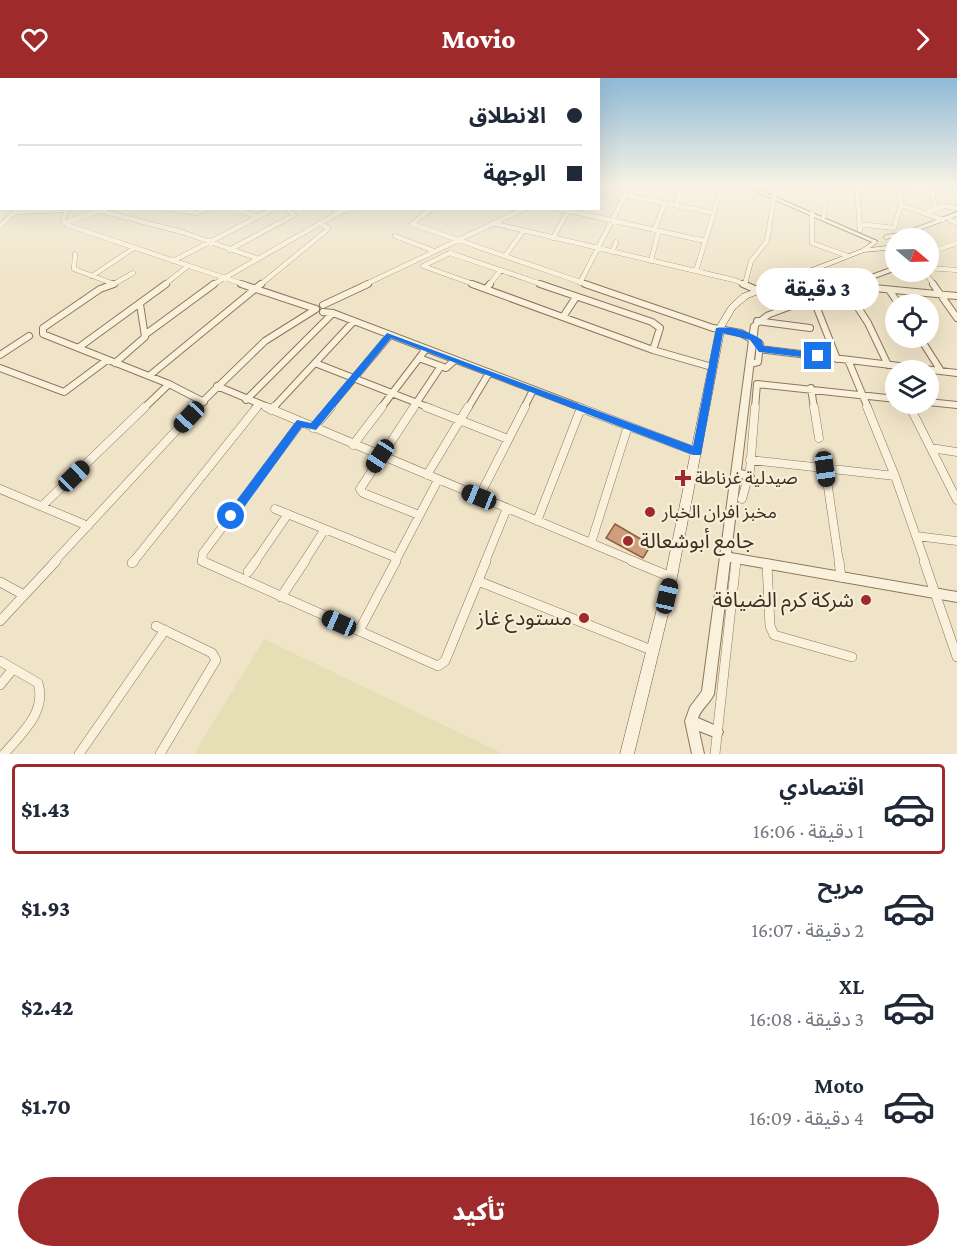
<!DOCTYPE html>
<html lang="ar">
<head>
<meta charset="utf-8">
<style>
  :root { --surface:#fff; --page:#f6f6f7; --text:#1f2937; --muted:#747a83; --line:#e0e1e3; --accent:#9e2a2b }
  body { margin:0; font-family:"Crimson Pro","Noto Sans Arabic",serif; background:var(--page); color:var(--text); direction:rtl; height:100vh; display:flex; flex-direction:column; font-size:22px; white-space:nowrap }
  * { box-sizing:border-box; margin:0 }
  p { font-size:20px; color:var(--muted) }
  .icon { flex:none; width:33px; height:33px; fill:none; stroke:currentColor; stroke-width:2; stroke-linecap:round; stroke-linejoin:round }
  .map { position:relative; height:676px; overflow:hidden; direction:ltr }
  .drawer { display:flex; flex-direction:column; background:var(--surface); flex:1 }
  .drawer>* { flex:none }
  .top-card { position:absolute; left:0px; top:0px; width:600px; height:132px; box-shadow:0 6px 24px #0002; direction:rtl; display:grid; align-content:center; height:132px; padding:0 18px; background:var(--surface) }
  .needle { width:39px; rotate:109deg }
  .controls { position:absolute; left:885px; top:150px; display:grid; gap:12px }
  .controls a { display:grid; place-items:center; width:54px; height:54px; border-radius:50%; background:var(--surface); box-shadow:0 6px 24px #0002; font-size:30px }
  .end { position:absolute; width:27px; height:27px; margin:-14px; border:8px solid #1a73e8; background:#fff; box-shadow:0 0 0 3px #fff }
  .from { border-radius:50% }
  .bubble { position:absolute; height:42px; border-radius:21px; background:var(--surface); box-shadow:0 6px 24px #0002; font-size:20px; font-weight:800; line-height:42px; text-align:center; direction:rtl }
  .car { position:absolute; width:18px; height:36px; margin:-18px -9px; border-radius:8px; box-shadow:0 0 4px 2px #0007; background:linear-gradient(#222 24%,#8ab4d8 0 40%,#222 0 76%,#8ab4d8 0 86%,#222 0) }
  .top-card b { display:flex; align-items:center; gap:21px; height:57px; font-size:22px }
  .top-card b+b { border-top:2px solid var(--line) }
  .top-card i { width:15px; height:15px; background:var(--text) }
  ul { padding:10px 0 0; list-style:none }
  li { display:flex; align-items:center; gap:18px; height:90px; margin:0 12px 9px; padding:0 6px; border:3px solid transparent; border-radius:6px }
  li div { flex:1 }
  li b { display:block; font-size:22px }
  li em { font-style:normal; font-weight:800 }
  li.on { border-color:var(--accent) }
  li>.icon { width:54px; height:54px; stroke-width:1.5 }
  .button { display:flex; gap:12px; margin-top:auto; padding:12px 18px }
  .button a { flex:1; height:69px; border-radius:36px; background:var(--accent); color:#fff; font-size:24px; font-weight:800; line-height:69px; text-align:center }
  header { display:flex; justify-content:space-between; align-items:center; height:78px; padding:0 18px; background:var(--accent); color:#fff; font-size:27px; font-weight:800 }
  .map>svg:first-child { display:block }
  .farmland { fill:#e6deb5 }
  .building { fill:#cf9f7d; stroke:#8d5f41; stroke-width:1.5 }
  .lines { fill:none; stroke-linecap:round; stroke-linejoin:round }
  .minor-far3-casing { stroke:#8d765c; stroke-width:5 }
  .minor-far2-casing { stroke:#8d765c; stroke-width:8 }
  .minor-far1-casing { stroke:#8d765c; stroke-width:9 }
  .minor-casing { stroke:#8d765c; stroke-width:10 }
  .tertiary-casing { stroke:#8d765c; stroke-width:2 }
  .secondary-casing { stroke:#6f573f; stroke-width:1 }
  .minor-far3 { stroke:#faf1dc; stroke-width:4.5 }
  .minor-far2 { stroke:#faf1dc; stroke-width:6 }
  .minor-far1 { stroke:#faf1dc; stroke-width:8 }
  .minor { stroke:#faf1dc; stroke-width:9 }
  .tertiary { fill:#faf1dc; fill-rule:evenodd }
  .secondary { fill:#faf1dc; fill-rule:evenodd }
  .route { fill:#1a73e8 }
  .poi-dot { fill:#9e2a2b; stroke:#f7eed8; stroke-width:2 }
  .labels { text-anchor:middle; stroke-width:4.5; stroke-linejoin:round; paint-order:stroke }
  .poi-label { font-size:18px; fill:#3d2e20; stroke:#f7eed8; text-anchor:start }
  .near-poi-label { font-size:21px; fill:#3d2e20; stroke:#f7eed8; text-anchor:end }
</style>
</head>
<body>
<header><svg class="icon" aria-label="forward" viewBox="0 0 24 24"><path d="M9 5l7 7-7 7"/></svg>Movio<svg class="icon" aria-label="heart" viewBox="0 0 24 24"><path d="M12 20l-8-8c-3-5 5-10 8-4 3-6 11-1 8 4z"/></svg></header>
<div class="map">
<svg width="957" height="676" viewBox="0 0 957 676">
  <rect width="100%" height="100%" fill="#f0e4c8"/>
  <path class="farmland" d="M264 561 504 676H194Z"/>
  <path class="building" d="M615 446 651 467 643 480 606 460Z"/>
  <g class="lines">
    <g class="minor-far3-casing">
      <path id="minor-far3" d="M664 108 681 111
        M818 108 825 127 824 138
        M857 108 860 152
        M893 108 932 115
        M598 112 714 135
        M676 127 682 108
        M901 127 943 142
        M69 130 63 141 67 147 246 207
        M166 130 196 135 209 130
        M232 130 258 139
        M432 130 412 146 589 207
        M556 130 705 163
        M935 130 932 115 936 108
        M101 133 182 154 256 180
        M16 134 68 132
        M340 134 353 130
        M927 134 945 128 957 130
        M812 135V165L848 178
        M950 142 957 145
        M64 145 105 131
        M492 145 734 202 746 207
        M859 146 894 150 901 127 898 109
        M0 148 18 131
        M395 158 434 173
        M553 160 569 131
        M229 172 294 137 286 130
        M612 174 616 164
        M928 175 957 165
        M75 176 74 191 114 206 133 195
        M505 178 523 153
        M173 183 275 130
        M651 183 658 155 655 150 665 125
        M928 190 957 192
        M696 193 722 108
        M925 194 934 207
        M808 196 826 207
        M92 198 134 170
        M858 203 868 207
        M580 205 625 117
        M745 206 751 183 767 163 776 108
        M111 207 114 206
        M164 207 188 188
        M212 207 340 134 333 130
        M260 207 327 152 328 150 319 145
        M364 207 526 130
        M476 207 423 188 450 175 544 207
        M489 207 501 192"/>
    </g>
    <g class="minor-far2-casing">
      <path id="minor-far2" d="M114 206 100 211 43 250V256L169 306 204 324
        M241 206 316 231
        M472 206 653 272
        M540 206 652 244 660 250 653 272
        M585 206 713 250 741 255 760 266 758 284 750 286
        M743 206 757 212
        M823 206 833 212
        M864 206 874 210 957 218
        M933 206 957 240
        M844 208 868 245 888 287
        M486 211 490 206
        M889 212 899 226
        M813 220 837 281
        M323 227 368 206
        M323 234 333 235 582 330
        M563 239 576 219
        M757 243 810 250
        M146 256 214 206
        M920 260 941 293
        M78 270 166 206
        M759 271 957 295
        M653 272 712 289
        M0 277 29 258
        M419 280 446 290 455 282
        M848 282 868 330
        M115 285 145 259 140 226
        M315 285 430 330
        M0 290 64 314 107 282
        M149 298 261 206
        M217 308 270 330
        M811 310 814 330
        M246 322 333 235
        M928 324 957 327
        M909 326 911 330
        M144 330 169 306
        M196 330 265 263 316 231
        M255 330 258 327
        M273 330 354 243
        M329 330 390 257
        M381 330 426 271
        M413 330 441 288
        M468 330 489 295
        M524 330 533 312
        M755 330 757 306 896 321"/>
    </g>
    <g class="minor-far1-casing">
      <path id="minor-far1" d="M266 329 636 484
        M414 329 360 411 363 415 419 437
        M426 329 508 361
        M578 329 697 374
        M814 329 819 360
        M867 329 895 398 925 484
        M910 329 957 422
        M271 332 274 329
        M313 350 331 329
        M353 367 382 329
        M931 370 957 374
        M823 375 839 484
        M750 382 895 398
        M427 397 468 329
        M0 411 88 448
        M479 419 525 329
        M742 421 750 392 755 329
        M42 428 145 329
        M275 431 397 480
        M537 443 581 330
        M916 458 957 463
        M591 465 628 348
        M54 484 198 329
        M133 484 257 329
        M205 484 202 483 203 475 301 344
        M255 484 288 436
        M304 484 325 451
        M395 484 438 402
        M485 484 507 430
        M736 484V480"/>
    </g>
    <g class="minor-casing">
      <path id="minor" d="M202 483 438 588 445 583 486 483
        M632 483 671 499
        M839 483 841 499
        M924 483 957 579
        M132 485 134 483
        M767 486 770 548 774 557 852 579
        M248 494 256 483
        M478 503 654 573
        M0 504 24 517
        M281 519 305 483
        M0 543 56 483
        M156 548 212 575 216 582 160 676
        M359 553 396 483
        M0 583 38 605C47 634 21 656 4 676
        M0 607 13 591
        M79 676 165 552
        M715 676 736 483"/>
    </g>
    <g class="tertiary-casing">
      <path id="tertiary" d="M743 108H750L877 163 872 164Z
        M896 188V192L770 239 758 248 741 392 752 395 754 398 752 401 749 402 740 400 731 475 957 514V524L730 484 714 616C710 625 701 631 698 640L721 650 723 654 721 658 717 660 699 653 704 676H692L685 643 690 629 702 613 751 247 766 235Z"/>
    </g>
    <g class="secondary-casing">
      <path id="secondary" d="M957 134V138L907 157 886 161 883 159 886 157 904 154Z
        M875 162 878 164 870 170 886 168 889 170 886 172 864 174 748 220 735 231 725 248 677 499 634 676H620L665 499 717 248 729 228 742 216 862 171Z"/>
    </g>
    <use href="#minor-far3" class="minor-far3"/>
    <use href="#minor-far2" class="minor-far2"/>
    <use href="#minor-far1" class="minor-far1"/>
    <use href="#minor" class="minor"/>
    <use href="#tertiary" class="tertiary"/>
    <use href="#secondary" class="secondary"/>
  </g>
  <linearGradient id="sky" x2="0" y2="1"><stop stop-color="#8fbad6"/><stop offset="0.53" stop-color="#f8f3e6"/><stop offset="1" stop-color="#f8f3e6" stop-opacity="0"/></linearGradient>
  <rect width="957" height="203" fill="url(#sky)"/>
  <path class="route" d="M716 250C732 248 749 253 762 262L763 268 818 275 822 278 818 281 759 274 750 262 723 255 701 377H693L391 260 316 352 302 349 235 442H227L225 438 297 342 311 345 387 255 693 368Z"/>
  <g class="poi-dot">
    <path d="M680 391h6v6h6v6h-6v6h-6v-6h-6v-6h6z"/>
    <circle cx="650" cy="434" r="6"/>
    <circle cx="628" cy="463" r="6"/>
    <circle cx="866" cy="522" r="6"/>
    <circle cx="584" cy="540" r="6"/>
  </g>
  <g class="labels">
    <g class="poi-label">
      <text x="695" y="406">صيدلية غرناطة</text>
      <text x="662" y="440">مخبز افران الخبار</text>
    </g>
    <g class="near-poi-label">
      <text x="640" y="470" text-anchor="start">جامع أبوشعالة</text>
      <text x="854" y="529">شركة كرم الضيافة</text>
      <text x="572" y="547">مستودع غاز</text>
    </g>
  </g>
</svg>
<div class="controls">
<a><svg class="needle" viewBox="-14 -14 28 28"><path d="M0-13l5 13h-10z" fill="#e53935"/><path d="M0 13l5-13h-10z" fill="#747a83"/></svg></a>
<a><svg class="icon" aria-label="locate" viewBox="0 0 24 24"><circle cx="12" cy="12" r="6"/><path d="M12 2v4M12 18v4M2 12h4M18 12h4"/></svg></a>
<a><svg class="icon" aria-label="layers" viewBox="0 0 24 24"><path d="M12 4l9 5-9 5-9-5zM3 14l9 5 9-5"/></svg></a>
</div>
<i class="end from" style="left:231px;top:438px"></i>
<i class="end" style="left:818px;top:278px"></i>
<div class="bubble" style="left:756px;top:190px;width:123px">3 دقيقة</div>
<i class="car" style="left:189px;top:339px;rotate:223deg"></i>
<i class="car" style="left:380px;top:378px;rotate:213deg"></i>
<i class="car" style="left:825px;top:391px;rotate:172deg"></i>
<i class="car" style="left:74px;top:398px;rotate:46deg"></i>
<i class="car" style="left:479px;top:419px;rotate:292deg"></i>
<i class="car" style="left:667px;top:518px;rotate:13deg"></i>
<i class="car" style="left:339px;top:545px;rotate:294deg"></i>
<div class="top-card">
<b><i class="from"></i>الانطلاق</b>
<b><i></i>الوجهة</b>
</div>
</div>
<section class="drawer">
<ul>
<li class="on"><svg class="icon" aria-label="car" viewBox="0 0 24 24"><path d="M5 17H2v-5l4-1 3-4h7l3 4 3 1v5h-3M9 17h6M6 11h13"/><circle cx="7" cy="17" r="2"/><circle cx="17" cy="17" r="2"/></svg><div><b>اقتصادي</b><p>1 دقيقة · 16:06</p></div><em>$1.43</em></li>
<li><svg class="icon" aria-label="car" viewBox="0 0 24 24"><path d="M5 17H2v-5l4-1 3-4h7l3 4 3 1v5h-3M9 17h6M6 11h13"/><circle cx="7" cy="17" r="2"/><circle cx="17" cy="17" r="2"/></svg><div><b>مريح</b><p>2 دقيقة · 16:07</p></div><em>$1.93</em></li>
<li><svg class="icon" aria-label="car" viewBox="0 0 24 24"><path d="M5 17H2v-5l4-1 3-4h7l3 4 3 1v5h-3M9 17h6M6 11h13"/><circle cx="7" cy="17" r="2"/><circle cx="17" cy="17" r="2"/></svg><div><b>XL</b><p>3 دقيقة · 16:08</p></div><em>$2.42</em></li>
<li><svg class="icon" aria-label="car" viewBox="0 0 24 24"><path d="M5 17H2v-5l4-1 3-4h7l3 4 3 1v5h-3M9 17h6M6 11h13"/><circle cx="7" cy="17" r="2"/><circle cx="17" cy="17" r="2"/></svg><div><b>Moto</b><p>4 دقيقة · 16:09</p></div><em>$1.70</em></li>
</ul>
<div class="button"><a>تأكيد</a></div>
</section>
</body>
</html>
